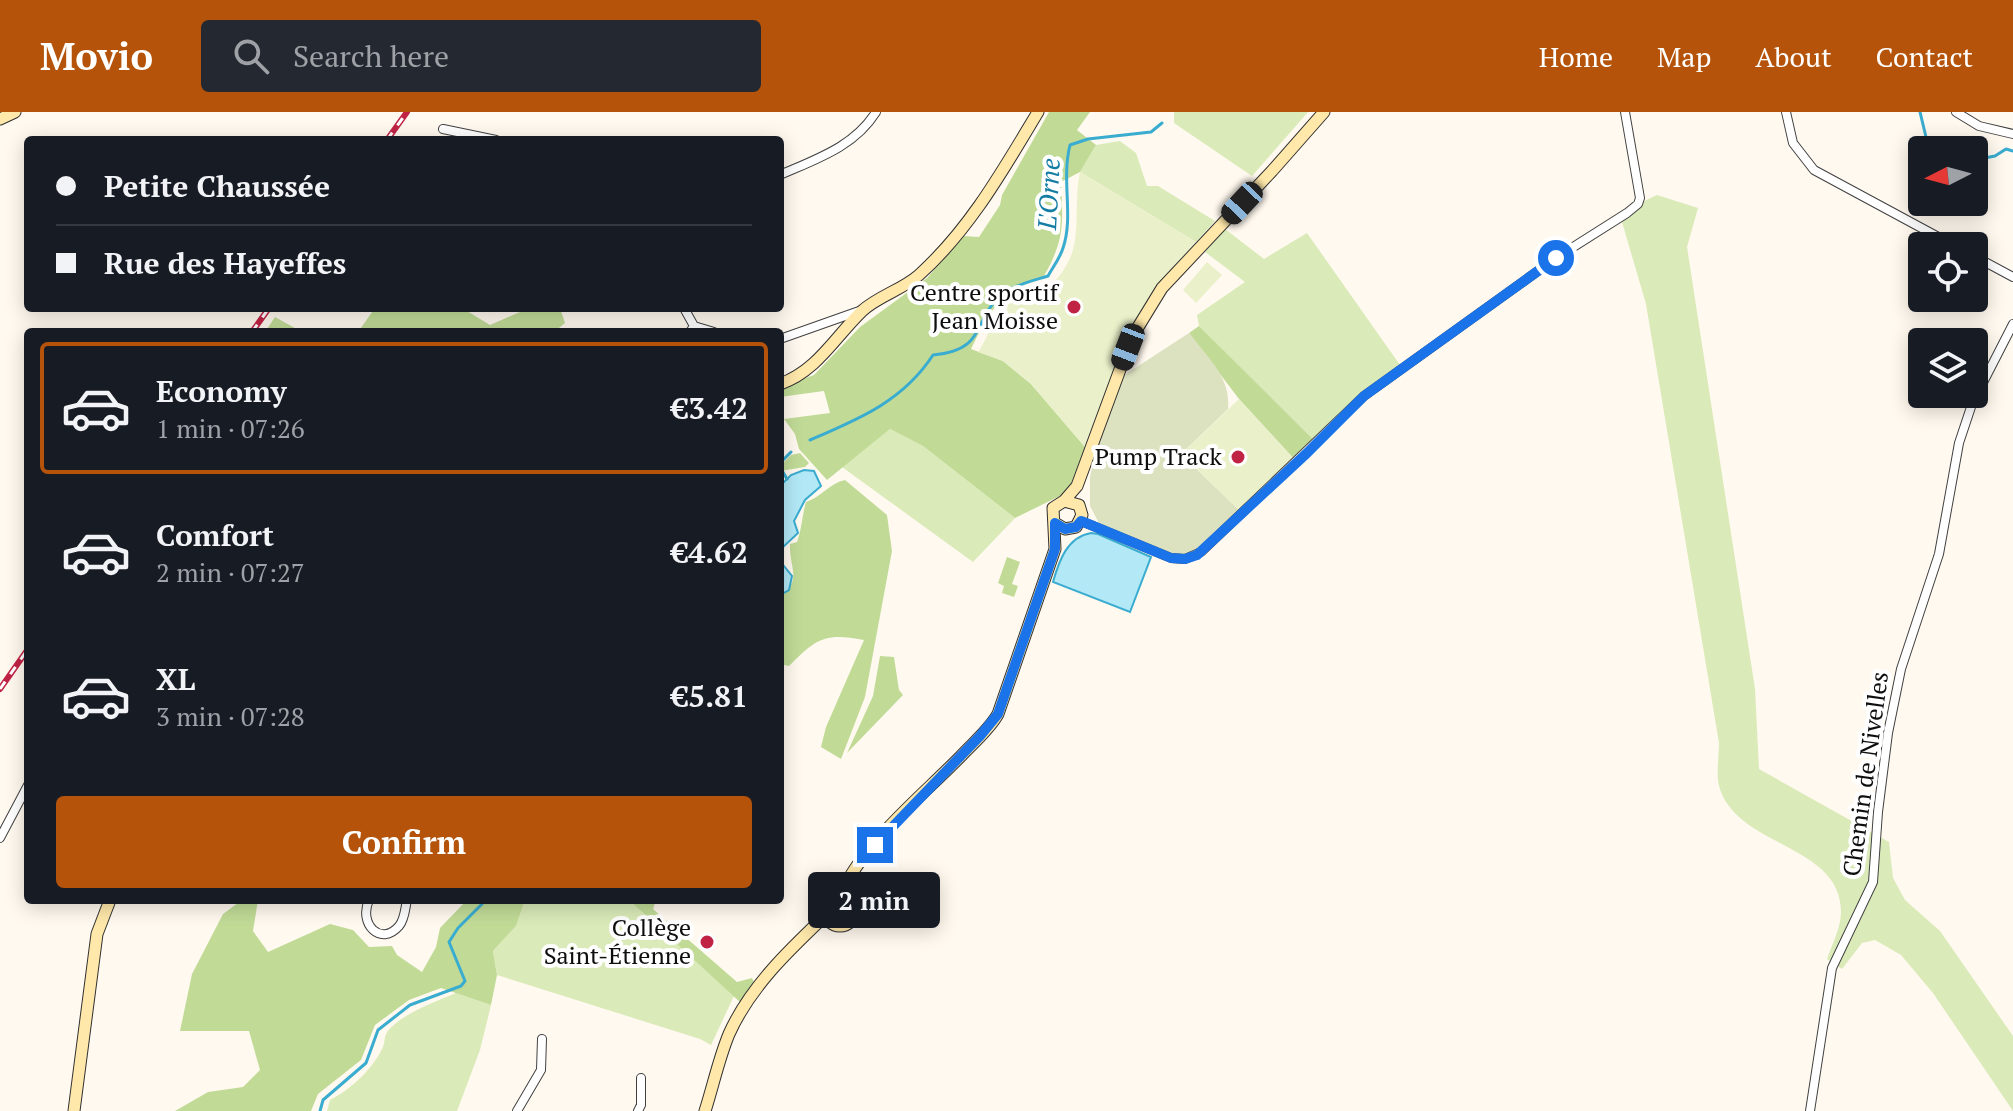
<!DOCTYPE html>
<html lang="en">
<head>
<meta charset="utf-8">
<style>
  :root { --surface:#171b24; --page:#242831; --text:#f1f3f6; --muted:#9ea1a6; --line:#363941; --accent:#b45309 }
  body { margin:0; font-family:"PT Serif",serif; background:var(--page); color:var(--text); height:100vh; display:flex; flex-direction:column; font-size:30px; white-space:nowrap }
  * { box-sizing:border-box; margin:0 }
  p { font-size:26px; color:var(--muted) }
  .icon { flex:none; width:44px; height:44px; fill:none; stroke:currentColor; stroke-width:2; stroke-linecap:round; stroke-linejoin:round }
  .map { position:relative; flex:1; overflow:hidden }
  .side { position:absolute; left:24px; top:216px; width:760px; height:576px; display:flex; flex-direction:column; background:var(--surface); border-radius:8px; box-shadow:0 4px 20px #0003 }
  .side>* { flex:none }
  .top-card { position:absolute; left:24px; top:24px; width:760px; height:176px; border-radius:8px; box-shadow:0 4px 20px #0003; display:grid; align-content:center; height:176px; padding:0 32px; background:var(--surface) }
  .needle { width:52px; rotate:264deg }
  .fabs { position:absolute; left:1908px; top:24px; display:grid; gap:16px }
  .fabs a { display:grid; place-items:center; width:80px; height:80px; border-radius:8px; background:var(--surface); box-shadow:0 4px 20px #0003; font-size:40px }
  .end { position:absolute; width:36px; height:36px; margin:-18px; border:10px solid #1a73e8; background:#fff; box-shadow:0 0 0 4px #fff }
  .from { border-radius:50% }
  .bubble { position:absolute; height:56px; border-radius:8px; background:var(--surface); box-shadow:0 4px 20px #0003; font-size:26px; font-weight:600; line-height:56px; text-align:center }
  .car { position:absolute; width:24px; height:48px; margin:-24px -12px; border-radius:10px; box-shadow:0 0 6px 2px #0007; background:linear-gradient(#222 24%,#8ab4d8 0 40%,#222 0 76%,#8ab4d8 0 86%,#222 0) }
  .top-card b { display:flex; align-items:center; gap:28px; height:76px; font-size:30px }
  .top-card b+b { border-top:2px solid var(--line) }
  .top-card i { width:20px; height:20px; background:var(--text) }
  ul { padding:14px 0 0; list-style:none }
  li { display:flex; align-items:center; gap:24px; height:132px; margin:0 16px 12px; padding:0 16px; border:4px solid transparent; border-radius:8px }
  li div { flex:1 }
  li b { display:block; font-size:30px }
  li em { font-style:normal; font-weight:600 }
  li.on { border-color:var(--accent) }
  li>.icon { width:72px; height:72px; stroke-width:1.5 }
  .cta { display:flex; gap:16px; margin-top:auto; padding:16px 32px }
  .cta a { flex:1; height:92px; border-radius:8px; background:var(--accent); color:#fff; font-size:32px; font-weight:600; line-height:92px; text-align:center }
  header { display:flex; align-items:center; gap:48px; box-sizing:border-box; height:112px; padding:0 40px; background:var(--accent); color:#fff }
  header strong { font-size:38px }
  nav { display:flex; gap:44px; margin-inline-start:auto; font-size:28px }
  .search { width:560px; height:72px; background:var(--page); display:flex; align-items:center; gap:20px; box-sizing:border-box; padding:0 28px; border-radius:8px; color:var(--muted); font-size:30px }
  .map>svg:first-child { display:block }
  .green { fill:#daeab8 }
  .forest { fill:#c1db97 }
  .cemetery { fill:#dce2c0 }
  .pitch { fill:#eaf1ca }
  .water { fill:#b3e9f7; stroke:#39acd0; stroke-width:2 }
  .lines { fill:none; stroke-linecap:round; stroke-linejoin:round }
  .stream { stroke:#39acd0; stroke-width:3 }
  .street-casing { stroke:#414141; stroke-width:10 }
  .secondary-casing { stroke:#303030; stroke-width:13 }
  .street { stroke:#fff; stroke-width:8 }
  .secondary { stroke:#ffe8aa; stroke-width:11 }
  .rail-casing { stroke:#c12345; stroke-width:6 }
  .rail { stroke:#fff; stroke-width:3; stroke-dasharray:9; stroke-linecap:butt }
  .route { stroke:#1a73e8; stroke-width:10 }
  .poi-dot { fill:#c12345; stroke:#fff; stroke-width:3 }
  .labels { text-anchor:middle; stroke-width:8; stroke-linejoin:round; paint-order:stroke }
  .poi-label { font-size:24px; fill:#0e0e0e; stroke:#fff; text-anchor:end }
  .street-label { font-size:24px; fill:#0e0e0e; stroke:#fff }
  .water-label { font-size:26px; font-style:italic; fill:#157ca3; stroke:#fff }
</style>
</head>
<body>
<header>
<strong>Movio</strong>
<div class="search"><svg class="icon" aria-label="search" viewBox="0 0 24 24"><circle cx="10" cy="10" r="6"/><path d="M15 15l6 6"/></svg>Search here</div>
<nav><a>Home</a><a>Map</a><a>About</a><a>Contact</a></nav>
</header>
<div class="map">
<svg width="2013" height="999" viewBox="0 0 2013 999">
  <rect width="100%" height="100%" fill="#fff9ef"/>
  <path class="green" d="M1174 0H1308L1252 64 1174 11Z
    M1120 29 1136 41 1147 74H1158L1215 109 1196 130 1080 60 1096 33Z
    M1657 83 1698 96 1687 135 1755 577 1759 657 1889 730 1893 766 1905 788 1940 819 2013 924V999L1933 881 1901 843 1875 828 1862 831 1842 857 1827 847C1832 833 1841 815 1841 800 1841 731 1736 736 1719 674 1716 661 1719 644 1719 631L1646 192 1622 110C1629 96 1644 89 1657 83Z
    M1225 117 1264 147 1307 121 1400 253 1346 295 1315 329 1199 214 1197 203 1245 170 1205 140Z
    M890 317 923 334 1015 406 973 450 842 355Z
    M525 788H629L734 884 711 933 700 927 497 863 493 839 516 814Z
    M456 881 491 893 480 938 457 999H327L330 988C351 977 373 957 383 935 385 931 384 926 386 922 396 904 437 889 456 881Z"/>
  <path class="forest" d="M1049 0H1090L1077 18 1096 33 1080 60 1061 70C1063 112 1065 127 1044 164 1001 176 989 200 971 237L1003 249 1031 272 1085 335 1068 380 1015 406 923 334 890 317 827 368 799 337 795 322 784 307 830 301 824 279 780 285V275L814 263 860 215 927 166 964 124 979 125 1000 93 1002 83Z
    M375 196H462L490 213 529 196H560L565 211 554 220H358Z
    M275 205 302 220H265Z
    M1199 214 1315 329 1295 348 1239 287 1189 221Z
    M800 341 809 351 805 355 780 359V354L791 343Z
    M845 368 887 403 892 439 865 585 841 647 821 635 826 615 864 528C824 520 816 527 789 554L780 552V486C803 466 789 457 790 432L797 430C802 417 802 403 806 390 821 385 830 371 845 368Z
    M1007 445 1020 450 1012 472 1018 474 1014 485 1002 481 1004 474 998 471Z
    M880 544 894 545 899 578 903 583 847 641 873 584Z
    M242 788H258L253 819 268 840 330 812 353 818 369 835 392 834 397 843 422 860 436 835 440 816 467 788H525L516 814 493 839 497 863 491 893 441 876 409 888 375 913 361 948 318 982 311 999H175L208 980 243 975 260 958 249 919H180L192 862 223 802Z
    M629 788H656L653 797 737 870 752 866 755 873 741 891Z"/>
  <path class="cemetery" d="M1189 221C1208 246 1231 265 1228 297L1181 342 1240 399 1196 439 1188 443 1172 442 1100 413 1090 394V366L1093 350 1123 264Z"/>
  <path class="pitch" d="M1080 60 1196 130 1158 173 1124 231 1085 335 1031 272 1003 249 978 240C988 227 993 202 1007 193 1014 188 1023 186 1031 184 1052 176 1064 162 1072 141 1080 119 1074 86 1080 60Z
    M1207 150 1222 163 1196 191 1183 178Z
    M1239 287 1295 348 1240 399 1181 342Z"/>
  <path class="water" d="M804 358 814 359 821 374 805 388 794 409 798 421 780 438V374L791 363Z
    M1091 421 1098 422 1151 445 1130 500 1053 470C1059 449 1067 425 1091 421Z
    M780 449 792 464 789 478 780 483Z"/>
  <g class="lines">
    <path class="stream" d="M1920 0 1926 25 1925 38
      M1974 48 1995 44 2006 37 2013 39
      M810 328C859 307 903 289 933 243 991 238 970 204 1006 180 1017 172 1035 168 1048 164 1053 155 1060 146 1063 136 1074 104 1061 69 1070 33L1088 27 1151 20 1162 11
      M780 351 791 340
      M780 355 787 367
      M320 999 323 988 366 951 378 918 410 893 461 874 465 869 449 830 458 816 486 788"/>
    <g class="street-casing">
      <path id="street" d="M1786 0 1793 31 1814 58 1955 134
        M1956 0 1979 14 2013 22
        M443 17 496 28
        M780 63C816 47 854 35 876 0
        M1974 144 2013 165
        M684 196 694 214
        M690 220 694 214 714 220
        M780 227 862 198
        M1081 409 1171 446 1185 447 1201 440 1364 284 1556 146 1627 101 1638 92 1640 86 1625 0
        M0 726 28 673
        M369 788C358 812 381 835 399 814 405 807 405 796 407 788
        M517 999 541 958 542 927
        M638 999 641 993V966
        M1810 999 1832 856 1873 770 1878 700 1888 621 1901 557 1939 442 1959 331 1972 292 2013 212"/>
    </g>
    <g class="secondary-casing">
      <path id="secondary" d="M0 7 15 0
        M780 272C817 259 835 225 862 199 878 184 902 178 919 163 970 117 1003 58 1038 0
        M1064 389 1077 374 1132 225 1162 176 1272 59 1324 0
        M840 784C862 732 922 684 961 644 973 631 989 618 998 602L1055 437 1053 396 1064 389 1079 393 1082 403 1076 415 1065 417 1055 411
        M825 799a15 15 0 1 1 30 0a15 15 0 1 1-30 0Z
        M74 999 97 822 110 788
        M705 999C713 974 719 946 729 922 750 875 789 838 826 803"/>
    </g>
    <use href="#street" class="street"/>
    <use href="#secondary" class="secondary"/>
    <g class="rail-casing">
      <path id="rail" d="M387 28 407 0
        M252 220 269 196
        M0 577 28 537"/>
    </g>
    <use href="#rail" class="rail"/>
  </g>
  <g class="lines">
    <path class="route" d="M875 733 980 624 998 602 1055 437V411L1065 417 1076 415 1081 409 1086 411 1171 446 1185 447 1197 443 1307 341 1364 284 1556 146"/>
  </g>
  <g class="poi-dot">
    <circle cx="1074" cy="195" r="8"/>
    <circle cx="1238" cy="345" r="8"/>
    <circle cx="707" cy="830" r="8"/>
  </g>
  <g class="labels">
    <g class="poi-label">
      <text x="1058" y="189">Centre sportif<tspan x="1058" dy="28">Jean Moisse</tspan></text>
      <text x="1222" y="353">Pump Track</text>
      <text x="691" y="824">Collège<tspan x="691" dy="28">Saint-Étienne</tspan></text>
    </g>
    <g class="street-label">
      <text transform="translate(1866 662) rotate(-82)" y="8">Chemin de Nivelles</text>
    </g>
    <g class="water-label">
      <text transform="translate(1049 82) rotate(-87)" y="9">L'Orne</text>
    </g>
  </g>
</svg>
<div class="fabs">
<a><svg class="needle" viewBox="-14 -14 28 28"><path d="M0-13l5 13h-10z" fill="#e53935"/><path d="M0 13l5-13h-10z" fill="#9ea1a6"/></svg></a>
<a><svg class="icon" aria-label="locate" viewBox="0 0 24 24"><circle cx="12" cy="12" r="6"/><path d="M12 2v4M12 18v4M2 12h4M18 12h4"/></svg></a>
<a><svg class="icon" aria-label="layers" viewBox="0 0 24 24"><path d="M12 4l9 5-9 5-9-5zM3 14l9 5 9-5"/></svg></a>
</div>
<i class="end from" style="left:1556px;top:146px"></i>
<i class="end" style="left:875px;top:733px"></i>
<div class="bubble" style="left:808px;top:760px;width:132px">2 min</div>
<i class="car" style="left:1242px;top:91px;rotate:223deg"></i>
<i class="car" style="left:1128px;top:235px;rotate:201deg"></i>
<div class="top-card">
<b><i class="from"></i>Petite Chaussée</b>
<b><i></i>Rue des Hayeffes</b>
</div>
<section class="side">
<ul>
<li class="on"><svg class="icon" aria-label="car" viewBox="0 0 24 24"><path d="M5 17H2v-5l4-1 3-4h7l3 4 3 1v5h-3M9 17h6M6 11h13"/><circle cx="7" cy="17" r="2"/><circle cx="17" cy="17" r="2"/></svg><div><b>Economy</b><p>1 min · 07:26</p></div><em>€3.42</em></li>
<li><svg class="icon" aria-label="car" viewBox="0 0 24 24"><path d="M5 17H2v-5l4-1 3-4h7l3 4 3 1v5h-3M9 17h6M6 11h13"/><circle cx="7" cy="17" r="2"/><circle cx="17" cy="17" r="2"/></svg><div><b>Comfort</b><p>2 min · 07:27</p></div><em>€4.62</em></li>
<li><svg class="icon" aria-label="car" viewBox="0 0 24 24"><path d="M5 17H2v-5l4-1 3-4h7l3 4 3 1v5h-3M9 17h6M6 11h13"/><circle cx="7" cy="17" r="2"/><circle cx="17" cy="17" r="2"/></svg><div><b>XL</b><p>3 min · 07:28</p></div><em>€5.81</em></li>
</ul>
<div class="cta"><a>Confirm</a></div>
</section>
</div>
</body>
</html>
